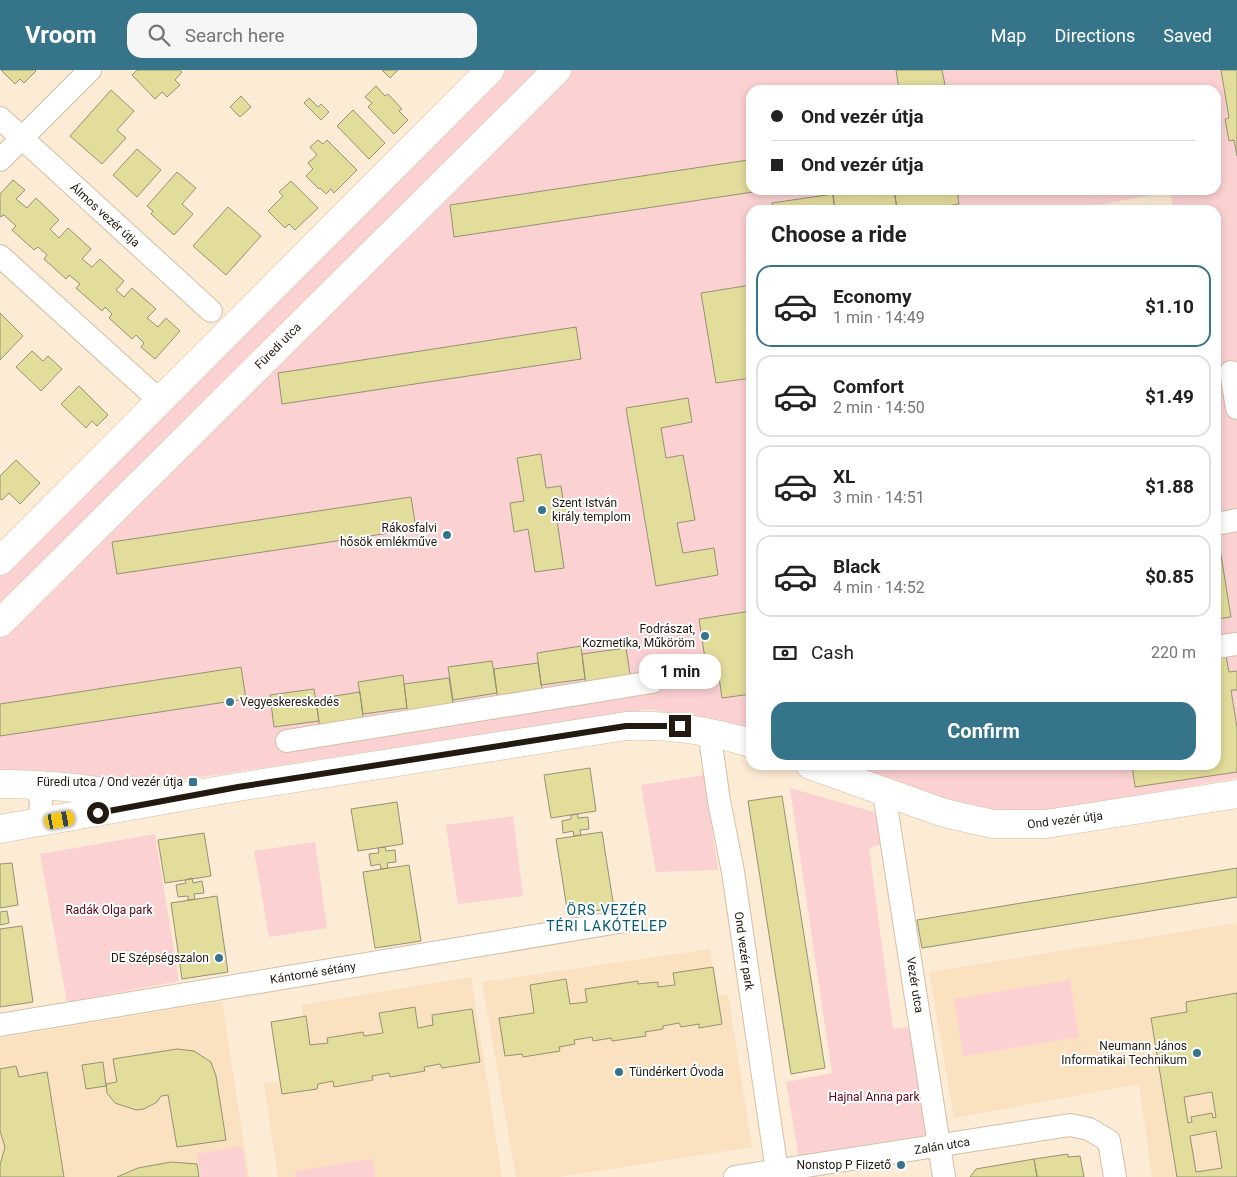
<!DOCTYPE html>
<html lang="en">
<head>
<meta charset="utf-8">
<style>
  :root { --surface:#fff; --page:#f6f6f6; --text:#222; --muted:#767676; --line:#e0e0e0; --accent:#367589 }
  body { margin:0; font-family:Roboto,sans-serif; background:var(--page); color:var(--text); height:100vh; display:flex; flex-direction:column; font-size:19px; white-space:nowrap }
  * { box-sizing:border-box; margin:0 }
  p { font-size:16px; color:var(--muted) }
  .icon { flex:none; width:28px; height:28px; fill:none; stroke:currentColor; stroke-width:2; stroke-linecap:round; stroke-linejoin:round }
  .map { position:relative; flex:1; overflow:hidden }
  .drawer { position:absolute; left:746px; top:135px; width:475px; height:565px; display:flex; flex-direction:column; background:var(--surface); border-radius:15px; box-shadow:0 2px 8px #0003 }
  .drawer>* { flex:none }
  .hud { position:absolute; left:746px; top:15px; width:475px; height:110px; border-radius:15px; box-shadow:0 2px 8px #0003; display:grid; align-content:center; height:110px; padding:0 25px; background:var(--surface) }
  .end { position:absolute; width:22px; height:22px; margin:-11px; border:6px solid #221a11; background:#fff; box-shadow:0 0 0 2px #fff }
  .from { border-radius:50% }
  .bubble { position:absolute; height:35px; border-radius:15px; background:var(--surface); box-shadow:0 2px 8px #0003; font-size:16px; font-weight:700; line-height:35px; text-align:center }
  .car { position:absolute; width:15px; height:30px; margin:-15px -8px; border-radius:6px; box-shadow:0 0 4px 1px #0007; background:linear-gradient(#f5c518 24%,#345 0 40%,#f5c518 0 76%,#345 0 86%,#f5c518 0) }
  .hud b { display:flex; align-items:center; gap:18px; height:48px; font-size:19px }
  .hud b+b { border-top:1px solid var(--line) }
  .hud i { width:12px; height:12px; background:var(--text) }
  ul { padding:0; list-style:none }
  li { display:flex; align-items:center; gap:15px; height:82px; margin:0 10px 8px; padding:0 15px; border:2px solid var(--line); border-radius:15px }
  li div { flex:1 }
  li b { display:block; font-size:19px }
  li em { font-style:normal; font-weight:700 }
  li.on { border-color:var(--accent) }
  li>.icon { width:45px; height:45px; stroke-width:1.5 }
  h2 { padding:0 25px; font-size:22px; line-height:60px }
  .pay { display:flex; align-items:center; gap:12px; height:55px; padding:0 25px; font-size:19px }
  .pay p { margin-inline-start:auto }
  .cta { display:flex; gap:10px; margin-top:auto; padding:10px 25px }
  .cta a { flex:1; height:58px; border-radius:15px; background:var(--accent); color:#fff; font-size:20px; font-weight:700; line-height:58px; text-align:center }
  header { display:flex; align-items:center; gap:30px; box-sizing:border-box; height:70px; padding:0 25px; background:var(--accent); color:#fff }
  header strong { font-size:24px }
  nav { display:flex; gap:28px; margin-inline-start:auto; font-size:18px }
  .search { width:350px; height:45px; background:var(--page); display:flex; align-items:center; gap:12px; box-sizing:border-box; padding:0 18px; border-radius:15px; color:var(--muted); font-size:19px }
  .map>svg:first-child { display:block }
  .built { fill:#fae1bf }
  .green { fill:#fbd1d2; fill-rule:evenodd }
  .building { fill:#e2dd9b; stroke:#949274; fill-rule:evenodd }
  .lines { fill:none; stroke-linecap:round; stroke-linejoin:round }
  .street-casing { stroke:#d3bfa5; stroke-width:24 }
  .secondary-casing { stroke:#d3bfa5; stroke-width:29 }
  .street { stroke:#fff; stroke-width:22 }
  .secondary { stroke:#fff; stroke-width:28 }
  .route { stroke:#221a11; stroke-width:6 }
  .poi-dot { fill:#367589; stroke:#fff; stroke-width:2 }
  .labels { text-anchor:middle; stroke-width:4; stroke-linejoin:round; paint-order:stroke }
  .street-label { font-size:12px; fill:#221a11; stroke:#fff }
  .poi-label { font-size:12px; fill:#221a11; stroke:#fff; text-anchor:end }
  .park-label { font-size:12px; fill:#5b051a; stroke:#fff }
  .neighbourhood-label { font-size:14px; letter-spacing:1px; fill:#055c72; stroke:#fff }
</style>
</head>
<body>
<header>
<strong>Vroom</strong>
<div class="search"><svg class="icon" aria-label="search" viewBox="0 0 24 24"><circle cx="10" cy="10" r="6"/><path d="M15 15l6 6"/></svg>Search here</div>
<nav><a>Map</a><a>Directions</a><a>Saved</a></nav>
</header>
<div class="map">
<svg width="1237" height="1107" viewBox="0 0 1237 1107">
  <rect width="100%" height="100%" fill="#fcebd5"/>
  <path class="built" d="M1237 853V1107H1152L1139 1014 954 1048 929 902Z
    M710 879 717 926 728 924 752 1077 559 1107H516L482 912Z
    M471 907 502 1107H278L264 1014 280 1011 271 952 303 947 302 935Z
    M222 931 249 1107H0V968Z"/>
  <path class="green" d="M501 0H540L0 537V499Z
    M566 0H1237V708L1034 743 970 739 847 695H1216V140H1174L1170 122 1070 140H751V664L651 639 156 714 0 701V561ZM751 20H1216V120H751Z
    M704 705 718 800 656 802 641 715Z
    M790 718 874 742 886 773 869 778 893 959 916 956 927 1068 799 1089 786 1012 832 1003Z
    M513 746 523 826 458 834 446 755Z
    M155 764 179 911 67 932 40 784Z
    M315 772 327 858 269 867 254 781Z
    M1070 910 1079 967 963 986 954 929Z
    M242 1076 247 1107H201L197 1084Z
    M372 1089 375 1107H296L295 1101Z"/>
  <path class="building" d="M1 0H35L36 1 24 13 20 9 15 14Z
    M137 0H180L182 2 175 10 180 15 167 27 162 22 155 29 132 5Z
    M382 0H398L390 8Z
    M896 0H942L945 15 899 20Z
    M1221 0H1237V86L1234 70 1229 71 1225 49 1229 48Z
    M376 16 385 26 388 24 402 39 399 41 408 50 394 64 368 37 372 33 365 27Z
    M111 20 134 41 117 60 126 68 102 94 70 66Z
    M241 26 251 37 240 47 230 37Z
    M309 28 318 37 321 34 329 42 321 50 304 33Z
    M353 40 385 73 369 89 337 56Z
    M318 70 323 74 327 70 357 100 334 123 331 119 326 124 320 118 319 119 306 106 313 99 308 93 317 85 310 77Z
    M137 79 161 100 137 127 113 105Z
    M748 90 753 122 454 167 450 135Z
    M177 102 196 118 182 134 193 144 174 165 151 144 153 141 147 136Z
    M13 110 25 120 16 129 27 138 36 128 59 150 50 159 59 168 68 158 91 179 82 189 92 197 100 189 124 211 116 220 124 227 132 218 156 239 147 248 158 257 166 248 180 261 155 289 141 277 144 273 136 265 132 269 109 248 112 244 105 237 102 241 76 218 80 214 69 205 66 209 44 189 47 185 38 177 34 180 12 160 16 156 4 145 0 147V124Z
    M291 111 318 138 295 160 289 154 285 158 268 141 283 126 279 122Z
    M832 120H894L897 137 877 140H835Z
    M894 120H957L959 134 921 140H897Z
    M957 120H994L958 125Z
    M1020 120H1044L1021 124Z
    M833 124 835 140H773L772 133Z
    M228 137 261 166 226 205 193 176Z
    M751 215V308L716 313 701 223Z
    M0 243 23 266 0 290Z
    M576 257 581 289 282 334 278 303Z
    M32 281 43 291 48 286 62 299 41 321 16 297Z
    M79 316 108 345 97 356 92 351 86 358 61 334Z
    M688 328 692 352 661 358 666 388 683 385 695 450 677 453 683 483 714 478 718 505 656 516 626 338Z
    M541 384 546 418 561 416 563 430 571 429 574 447 557 450 564 498 535 502 528 459 514 462 510 433 524 431 517 388Z
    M16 390 40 413 20 434 9 423 2 430 0 429V406Z
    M411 427 416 459 117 504 112 472Z
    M1216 479H1220L1231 547 1216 549Z
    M751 541V624L722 628 717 593 706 595 699 549Z
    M581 576 585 609 541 615 537 583Z
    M626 578 631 610 586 616 582 584Z
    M1226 586 1229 602 1237 601V620H1231L1237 658V702L1135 717 1132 695H1216V587Z
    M492 591 497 623 453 630 448 597Z
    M538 593 543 625 498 632 494 599Z
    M241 597 246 629 0 666V634Z
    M403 605 407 638 363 644 358 612Z
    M449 608 454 640 408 647 404 614Z
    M314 619 319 651 274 657 270 625Z
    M360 622 364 655 320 661 316 629Z
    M590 698 596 741 551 748 544 705Z
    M782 726 825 998 791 1004 748 731Z
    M397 732 403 774 358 781 351 739Z
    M578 744V748L588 747 589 759 580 760 581 765 574 766 573 761 563 763 562 751 571 749V745Z
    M602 762 614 838 568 845 556 769Z
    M204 763 211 806 165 813 158 770Z
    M385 777 386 781 395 780 396 792 387 793 388 798 381 799 380 794 371 796 369 784 379 783 378 778Z
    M12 793 18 835 0 838V794Z
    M409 795 421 871 375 878 363 802Z
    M1237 798V827L922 878 917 850Z
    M192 808 193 813 202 811 204 823 194 824 195 829 188 830V826L178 827 176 815 186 813 185 810Z
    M217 826 228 902 182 909 171 833Z
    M7 841 9 853 0 855V842Z
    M22 856 33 932 0 937V859Z
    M713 897 722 954 699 958V954L681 957 679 953 663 956V959L645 962 646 966 612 971 611 968 593 971 592 967 574 970 575 974 559 977 560 981 523 987 522 984 505 986 499 948 534 943 530 915 566 909 570 934 587 932 585 919 638 911V914L658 912V917L675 915 673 903Z
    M1237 923V1107H1177L1151 948 1187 942 1186 932ZM1212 1022 1216 1047 1213 1048 1212 1043 1191 1047 1192 1052 1188 1053 1184 1027ZM1216 1061 1222 1098 1196 1102 1190 1066Z
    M415 937 418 958 433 955 432 945 472 939 480 992 442 998 440 994 424 997 425 1001 390 1007 389 1003 372 1006 373 1010 334 1017 333 1011 318 1014 317 1019 282 1024 271 952 306 946 310 975 328 973 327 968 363 962 364 966 383 963 379 943Z
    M177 979 194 981 211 992 216 1006 226 1070 177 1077 168 1025 161 1026 157 1032 144 1039 136 1040 115 1033 107 1023 106 1014 117 1012 113 989Z
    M103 992 106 1016 86 1019 82 995Z
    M16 996 19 1007 47 1002 64 1107H0V1095L5 1077 0 1061V999Z
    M1068 1084V1087L1080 1086 1084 1107H1037L1034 1089Z
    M1034 1089 1037 1107H970L976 1099Z
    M171 1092 197 1094 199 1107H117L138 1098Z"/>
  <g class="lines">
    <g class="street-casing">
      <path id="street" d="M0 48 211 241
        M0 90 90 0
        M0 186 160 331
        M1231 302 1237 338
        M1216 454 1237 450
        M1216 577 1237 574
        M709 661 719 731 733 802 777 1101
        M287 671 652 612
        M32 714 41 729 40 753
        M884 723 944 1107
        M0 955 625 851
        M735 1107 1070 1055 1089 1059 1109 1071 1115 1107"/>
    </g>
    <g class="secondary-casing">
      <path id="secondary" d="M0 491 490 0
        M0 553 557 0
        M810 695 944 743 993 754H1046L1237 724
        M0 714C49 714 98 719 146 730
        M0 759 238 717 626 656C670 654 709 661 751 673"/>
    </g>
    <use href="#street" class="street"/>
    <use href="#secondary" class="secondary"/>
  </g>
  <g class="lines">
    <path class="route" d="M98 743 238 717 626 656H680"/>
  </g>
  <g class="poi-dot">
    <circle cx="542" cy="440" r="5"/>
    <circle cx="447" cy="465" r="5"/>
    <circle cx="705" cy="566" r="5"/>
    <circle cx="230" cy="632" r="5"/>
    <rect x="188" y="707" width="10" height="10" rx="2.5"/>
    <circle cx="219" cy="888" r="5"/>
    <circle cx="1197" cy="983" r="5"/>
    <circle cx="619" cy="1002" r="5"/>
    <circle cx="901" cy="1095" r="5"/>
  </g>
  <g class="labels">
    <g class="street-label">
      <text transform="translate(105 145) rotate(42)" y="4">Álmos vezér útja</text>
      <text transform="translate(278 276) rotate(-45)" y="4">Füredi utca</text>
      <text transform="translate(1065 750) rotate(-7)" y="4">Ond vezér útja</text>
      <text transform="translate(744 881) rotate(82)" y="4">Ond vezér park</text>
      <text transform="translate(313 903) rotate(-9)" y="4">Kántorné sétány</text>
      <text transform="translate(915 915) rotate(81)" y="4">Vezér utca</text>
      <text transform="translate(942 1076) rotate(-9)" y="4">Zalán utca</text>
    </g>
    <g class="poi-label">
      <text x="552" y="437" text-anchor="start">Szent István<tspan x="552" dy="14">király templom</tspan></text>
      <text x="437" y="462">Rákosfalvi<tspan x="437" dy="14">hősök emlékműve</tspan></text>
      <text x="695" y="563">Fodrászat,<tspan x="695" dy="14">Kozmetika, Műköröm</tspan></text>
      <text x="240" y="636" text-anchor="start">Vegyeskereskedés</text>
      <text x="183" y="716">Füredi utca / Ond vezér útja</text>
      <text x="209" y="892">DE Szépségszalon</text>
      <text x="1187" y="980">Neumann János<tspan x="1187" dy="14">Informatikai Technikum</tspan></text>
      <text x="629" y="1006" text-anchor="start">Tündérkert Óvoda</text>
      <text x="891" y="1099">Nonstop P Fiizető</text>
    </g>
    <g class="park-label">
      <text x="109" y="844">Radák Olga park</text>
      <text x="874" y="1031">Hajnal Anna park</text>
    </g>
    <g class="neighbourhood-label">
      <text x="607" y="845">ÖRS VEZÉR<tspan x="607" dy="16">TÉRI LAKÓTELEP</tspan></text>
    </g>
  </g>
</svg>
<i class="end from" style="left:98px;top:743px"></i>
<i class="end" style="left:680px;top:656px"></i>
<div class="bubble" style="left:639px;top:584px;width:82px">1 min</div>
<i class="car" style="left:60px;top:750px;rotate:80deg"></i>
<div class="hud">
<b><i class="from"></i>Ond vezér útja</b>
<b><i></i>Ond vezér útja</b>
</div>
<section class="drawer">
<h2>Choose a ride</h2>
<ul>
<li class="on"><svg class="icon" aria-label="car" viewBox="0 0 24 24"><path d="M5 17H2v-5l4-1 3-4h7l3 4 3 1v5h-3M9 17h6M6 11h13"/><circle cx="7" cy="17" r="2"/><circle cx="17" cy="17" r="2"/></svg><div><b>Economy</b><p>1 min · 14:49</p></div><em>$1.10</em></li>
<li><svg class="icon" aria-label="car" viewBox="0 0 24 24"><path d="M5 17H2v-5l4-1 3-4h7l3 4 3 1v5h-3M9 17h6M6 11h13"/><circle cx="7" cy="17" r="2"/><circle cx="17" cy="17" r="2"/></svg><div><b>Comfort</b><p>2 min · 14:50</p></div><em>$1.49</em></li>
<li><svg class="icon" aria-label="car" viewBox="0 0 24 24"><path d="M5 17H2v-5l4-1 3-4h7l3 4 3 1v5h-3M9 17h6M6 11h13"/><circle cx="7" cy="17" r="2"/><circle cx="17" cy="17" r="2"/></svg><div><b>XL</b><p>3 min · 14:51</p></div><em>$1.88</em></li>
<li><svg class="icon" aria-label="car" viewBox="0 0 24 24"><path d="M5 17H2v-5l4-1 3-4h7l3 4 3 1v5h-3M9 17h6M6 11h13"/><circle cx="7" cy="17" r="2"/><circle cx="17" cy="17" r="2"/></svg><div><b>Black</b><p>4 min · 14:52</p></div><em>$0.85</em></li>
</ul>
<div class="pay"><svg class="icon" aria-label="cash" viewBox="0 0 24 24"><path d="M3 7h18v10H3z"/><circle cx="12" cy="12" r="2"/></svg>Cash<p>220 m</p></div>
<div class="cta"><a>Confirm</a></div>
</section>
</div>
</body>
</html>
